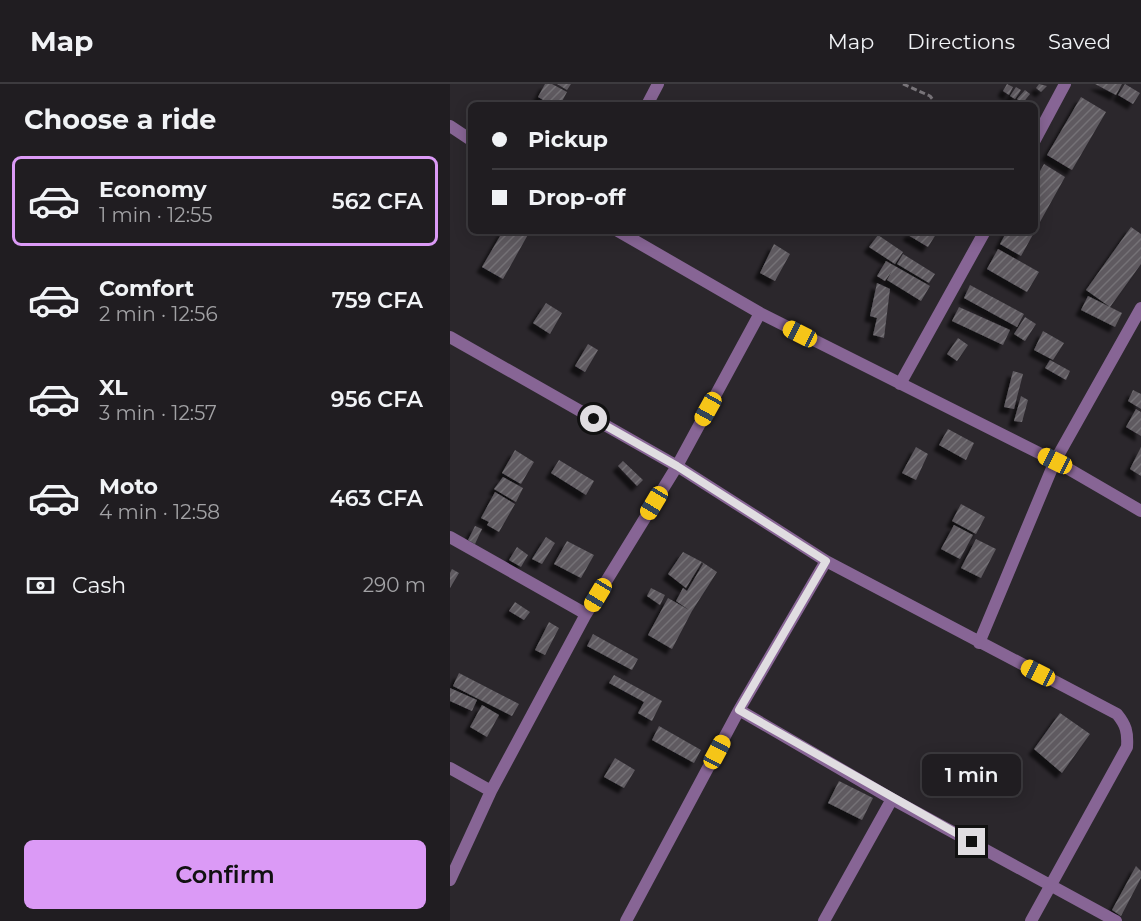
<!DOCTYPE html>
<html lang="en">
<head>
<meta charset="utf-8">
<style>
  :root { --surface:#201d21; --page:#28262a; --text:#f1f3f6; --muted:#a2a2a5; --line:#3d3b3f; --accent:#db9af6 }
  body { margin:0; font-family:Montserrat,sans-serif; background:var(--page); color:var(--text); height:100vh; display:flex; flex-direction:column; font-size:22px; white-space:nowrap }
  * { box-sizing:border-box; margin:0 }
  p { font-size:20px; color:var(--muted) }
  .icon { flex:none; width:33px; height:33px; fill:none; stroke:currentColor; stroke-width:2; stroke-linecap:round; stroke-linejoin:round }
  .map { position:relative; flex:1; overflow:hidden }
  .sheet { display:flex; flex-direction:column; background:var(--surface); width:450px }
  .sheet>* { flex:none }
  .banner { position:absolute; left:18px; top:18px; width:570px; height:132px; border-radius:9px; box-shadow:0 3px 15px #0003,0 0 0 2px var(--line); display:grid; align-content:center; height:132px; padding:0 24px; background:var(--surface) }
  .end { position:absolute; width:27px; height:27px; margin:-14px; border:8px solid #e0dde1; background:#111; box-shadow:0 0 0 3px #111 }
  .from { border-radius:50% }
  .bubble { position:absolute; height:42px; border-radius:9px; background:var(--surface); box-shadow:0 3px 15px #0003,0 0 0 2px var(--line); font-size:20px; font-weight:600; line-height:42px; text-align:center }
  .car { position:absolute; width:18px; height:36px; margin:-18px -9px; border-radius:8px; box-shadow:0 0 4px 2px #0007; background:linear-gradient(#f5c518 24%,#345 0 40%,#f5c518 0 76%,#345 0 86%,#f5c518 0) }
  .banner b { display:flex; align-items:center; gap:21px; height:57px; font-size:22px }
  .banner b+b { border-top:2px solid var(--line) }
  .banner i { width:15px; height:15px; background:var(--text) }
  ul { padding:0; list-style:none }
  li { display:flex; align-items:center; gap:18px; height:90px; margin:0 12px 9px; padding:0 12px; border:3px solid transparent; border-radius:9px }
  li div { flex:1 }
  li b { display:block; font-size:22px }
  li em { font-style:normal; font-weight:600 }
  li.on { border-color:var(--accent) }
  li>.icon { width:54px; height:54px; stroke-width:1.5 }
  h2 { padding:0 24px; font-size:27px; line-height:72px }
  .pay { display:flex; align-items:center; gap:15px; height:66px; padding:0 24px; font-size:22px }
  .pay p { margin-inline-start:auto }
  .cta { display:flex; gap:12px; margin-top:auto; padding:12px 24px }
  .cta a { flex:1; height:69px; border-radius:9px; background:var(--accent); color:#111; font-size:24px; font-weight:600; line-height:69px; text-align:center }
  header { display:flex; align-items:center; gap:36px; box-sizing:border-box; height:84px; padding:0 30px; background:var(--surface); border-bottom:2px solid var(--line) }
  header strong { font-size:28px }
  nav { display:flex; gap:33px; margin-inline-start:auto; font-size:21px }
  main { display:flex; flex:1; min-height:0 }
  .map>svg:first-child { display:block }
  .building { fill:url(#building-hatch); filter:url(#shadow) }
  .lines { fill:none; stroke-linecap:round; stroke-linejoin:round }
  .path { stroke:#79757a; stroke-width:3; stroke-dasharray:6 3; stroke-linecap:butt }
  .minor { stroke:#876595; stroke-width:12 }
  .route { stroke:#e0dde1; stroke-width:8 }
</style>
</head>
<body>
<header>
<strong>Map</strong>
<nav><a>Map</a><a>Directions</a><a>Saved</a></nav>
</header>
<main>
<section class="sheet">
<h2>Choose a ride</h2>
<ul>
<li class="on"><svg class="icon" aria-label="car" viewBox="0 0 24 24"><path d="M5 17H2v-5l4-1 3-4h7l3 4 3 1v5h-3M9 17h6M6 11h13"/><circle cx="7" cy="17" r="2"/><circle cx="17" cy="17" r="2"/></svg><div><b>Economy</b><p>1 min · 12:55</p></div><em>562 CFA</em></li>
<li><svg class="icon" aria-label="car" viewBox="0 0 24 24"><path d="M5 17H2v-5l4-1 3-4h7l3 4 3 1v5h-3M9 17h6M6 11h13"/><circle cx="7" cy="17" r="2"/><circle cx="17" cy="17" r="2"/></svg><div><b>Comfort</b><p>2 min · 12:56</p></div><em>759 CFA</em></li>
<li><svg class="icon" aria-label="car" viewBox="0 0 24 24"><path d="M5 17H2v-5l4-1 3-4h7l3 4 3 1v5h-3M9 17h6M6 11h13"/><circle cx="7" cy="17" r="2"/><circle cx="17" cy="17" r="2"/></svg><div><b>XL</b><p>3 min · 12:57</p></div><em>956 CFA</em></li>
<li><svg class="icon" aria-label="car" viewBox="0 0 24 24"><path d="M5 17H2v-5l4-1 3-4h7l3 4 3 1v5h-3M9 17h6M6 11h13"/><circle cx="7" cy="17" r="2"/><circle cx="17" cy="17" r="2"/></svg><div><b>Moto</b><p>4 min · 12:58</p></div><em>463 CFA</em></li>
</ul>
<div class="pay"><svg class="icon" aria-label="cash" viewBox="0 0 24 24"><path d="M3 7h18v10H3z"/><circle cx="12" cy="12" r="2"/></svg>Cash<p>290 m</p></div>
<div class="cta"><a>Confirm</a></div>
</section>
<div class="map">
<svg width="691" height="837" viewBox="0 0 691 837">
  <defs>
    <pattern id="building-hatch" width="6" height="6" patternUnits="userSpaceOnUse" patternTransform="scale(1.5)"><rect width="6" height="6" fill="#5e5a60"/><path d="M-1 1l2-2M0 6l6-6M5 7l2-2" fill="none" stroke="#757176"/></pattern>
    <filter id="shadow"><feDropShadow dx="-5.5" dy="5.5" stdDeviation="1.5" flood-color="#0009"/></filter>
  </defs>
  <rect width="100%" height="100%" fill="#2b272c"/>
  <path class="building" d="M95 0H102L117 8 110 21H102L88 13Z
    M107 0H121L117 6Z
    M557 0 563 3 559 11 553 7Z
    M589 0 597 2 591 8 586 4Z
    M645 0H672L666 11Z
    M675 0 690 9 683 20 668 11Z
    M566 3 571 6 565 15 560 12Z
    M575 6 580 10 572 20 567 15Z
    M631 13 656 28 622 86 597 71Z
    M594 80 615 93 571 172 550 160 557 147H585V96Z
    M681 143 691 150V180L660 223 636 206Z
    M53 147H80L53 195 32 183Z
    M461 147H488L478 163 458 151Z
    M428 151 453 168 445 180 419 163Z
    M324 160 340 170 325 197 310 189Z
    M548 165 589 188 577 208 537 185Z
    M453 170 485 190 479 199 447 180Z
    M436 177 480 202 471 217 437 196 442 187 435 197 427 192Z
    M427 199 440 205 434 254 423 251 427 234 420 232Z
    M520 201 574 230 567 243 514 214Z
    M638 212 672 229 665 243 631 226Z
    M96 219 112 229 100 250 83 239Z
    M509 223 560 246 553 261 502 237Z
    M575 233 586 240 575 257 564 250Z
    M593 247 614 259 603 276 584 266Z
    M508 254 518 261 507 277 497 270Z
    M138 260 148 266 135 288 125 282Z
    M600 276 620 287 616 296 595 284Z
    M563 287 573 290 564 325 554 323Z
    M683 306 691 310V325L678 317Z
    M571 312 578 316 572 338 564 337Z
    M686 325 691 328V352L676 343Z
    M498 345 524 359 516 376 489 361Z
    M466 363 478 370 466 396 452 389Z
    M691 363V392L680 385Z
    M65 366 84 378 71 400 52 389Z
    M109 376 144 397 136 411 101 389Z
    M173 377 193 396 187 402 168 382Z
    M53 393 73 404 66 418 44 405Z
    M45 408 65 420 49 448 37 441 39 438 31 434Z
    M511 420 535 433 526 450 502 437Z
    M504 441 523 451 510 475 491 465Z
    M25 442 32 445 25 460 18 456Z
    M96 453 105 459 92 480 82 475Z
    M526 455 546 465 531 494 511 484Z
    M117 457 144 471 131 494 104 480Z
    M67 463 78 471 71 483 59 476Z
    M233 468 252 478 236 504 218 490Z
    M252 478 267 488 242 527 222 565 198 551 218 514 239 526 226 517 233 504 237 507 253 480Z
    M2 485 9 489 0 504V489Z
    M201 504 215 511 210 521 197 512Z
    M65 518 80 528 74 536 59 527Z
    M99 538 109 544 95 571 85 566Z
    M143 550 188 575 182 586 137 562Z
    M9 589 69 620 62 632 3 602Z
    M164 591 212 617 202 637 188 629 194 618 159 599Z
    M0 604 27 616 22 627 0 617Z
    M32 621 49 631 37 653 20 643Z
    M610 629 640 650 612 689 584 665Z
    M209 642 251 666 244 679 202 656Z
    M165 674 185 686 174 704 154 693Z
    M389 697 423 714 412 736 378 719Z
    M686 782 691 787V794L671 832 662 826Z"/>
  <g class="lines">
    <path class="path" d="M453 0 480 12 487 21"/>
    <path class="minor" d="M197 21 208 0
      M0 42 21 56
      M585 56 615 0
      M168 147 310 229 605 377 691 427
      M0 253 227 382 376 477 667 630C676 641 678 648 677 663L581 837
      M450 300 535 147
      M0 453 136 530
      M529 559 605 377 691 224
      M289 626 442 715 666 837
      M0 684 41 707
      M0 796 41 707 136 530 227 382 310 229
      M176 837 289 626 376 477
      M374 837 442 715"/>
  </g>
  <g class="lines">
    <path class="route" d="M144 335 227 382 376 477 289 626 522 758"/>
  </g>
</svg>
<i class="end from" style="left:144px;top:335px"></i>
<i class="end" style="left:522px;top:758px"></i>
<div class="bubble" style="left:472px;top:670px;width:99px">1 min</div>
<i class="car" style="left:350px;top:250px;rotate:297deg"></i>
<i class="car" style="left:258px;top:325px;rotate:209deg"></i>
<i class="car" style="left:605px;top:377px;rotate:296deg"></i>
<i class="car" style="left:204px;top:419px;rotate:211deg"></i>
<i class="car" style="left:148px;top:511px;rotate:211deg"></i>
<i class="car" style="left:588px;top:589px;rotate:297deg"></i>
<i class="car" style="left:267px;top:668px;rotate:28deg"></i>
<div class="banner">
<b><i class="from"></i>Pickup</b>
<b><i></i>Drop-off</b>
</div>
</div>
</main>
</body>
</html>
